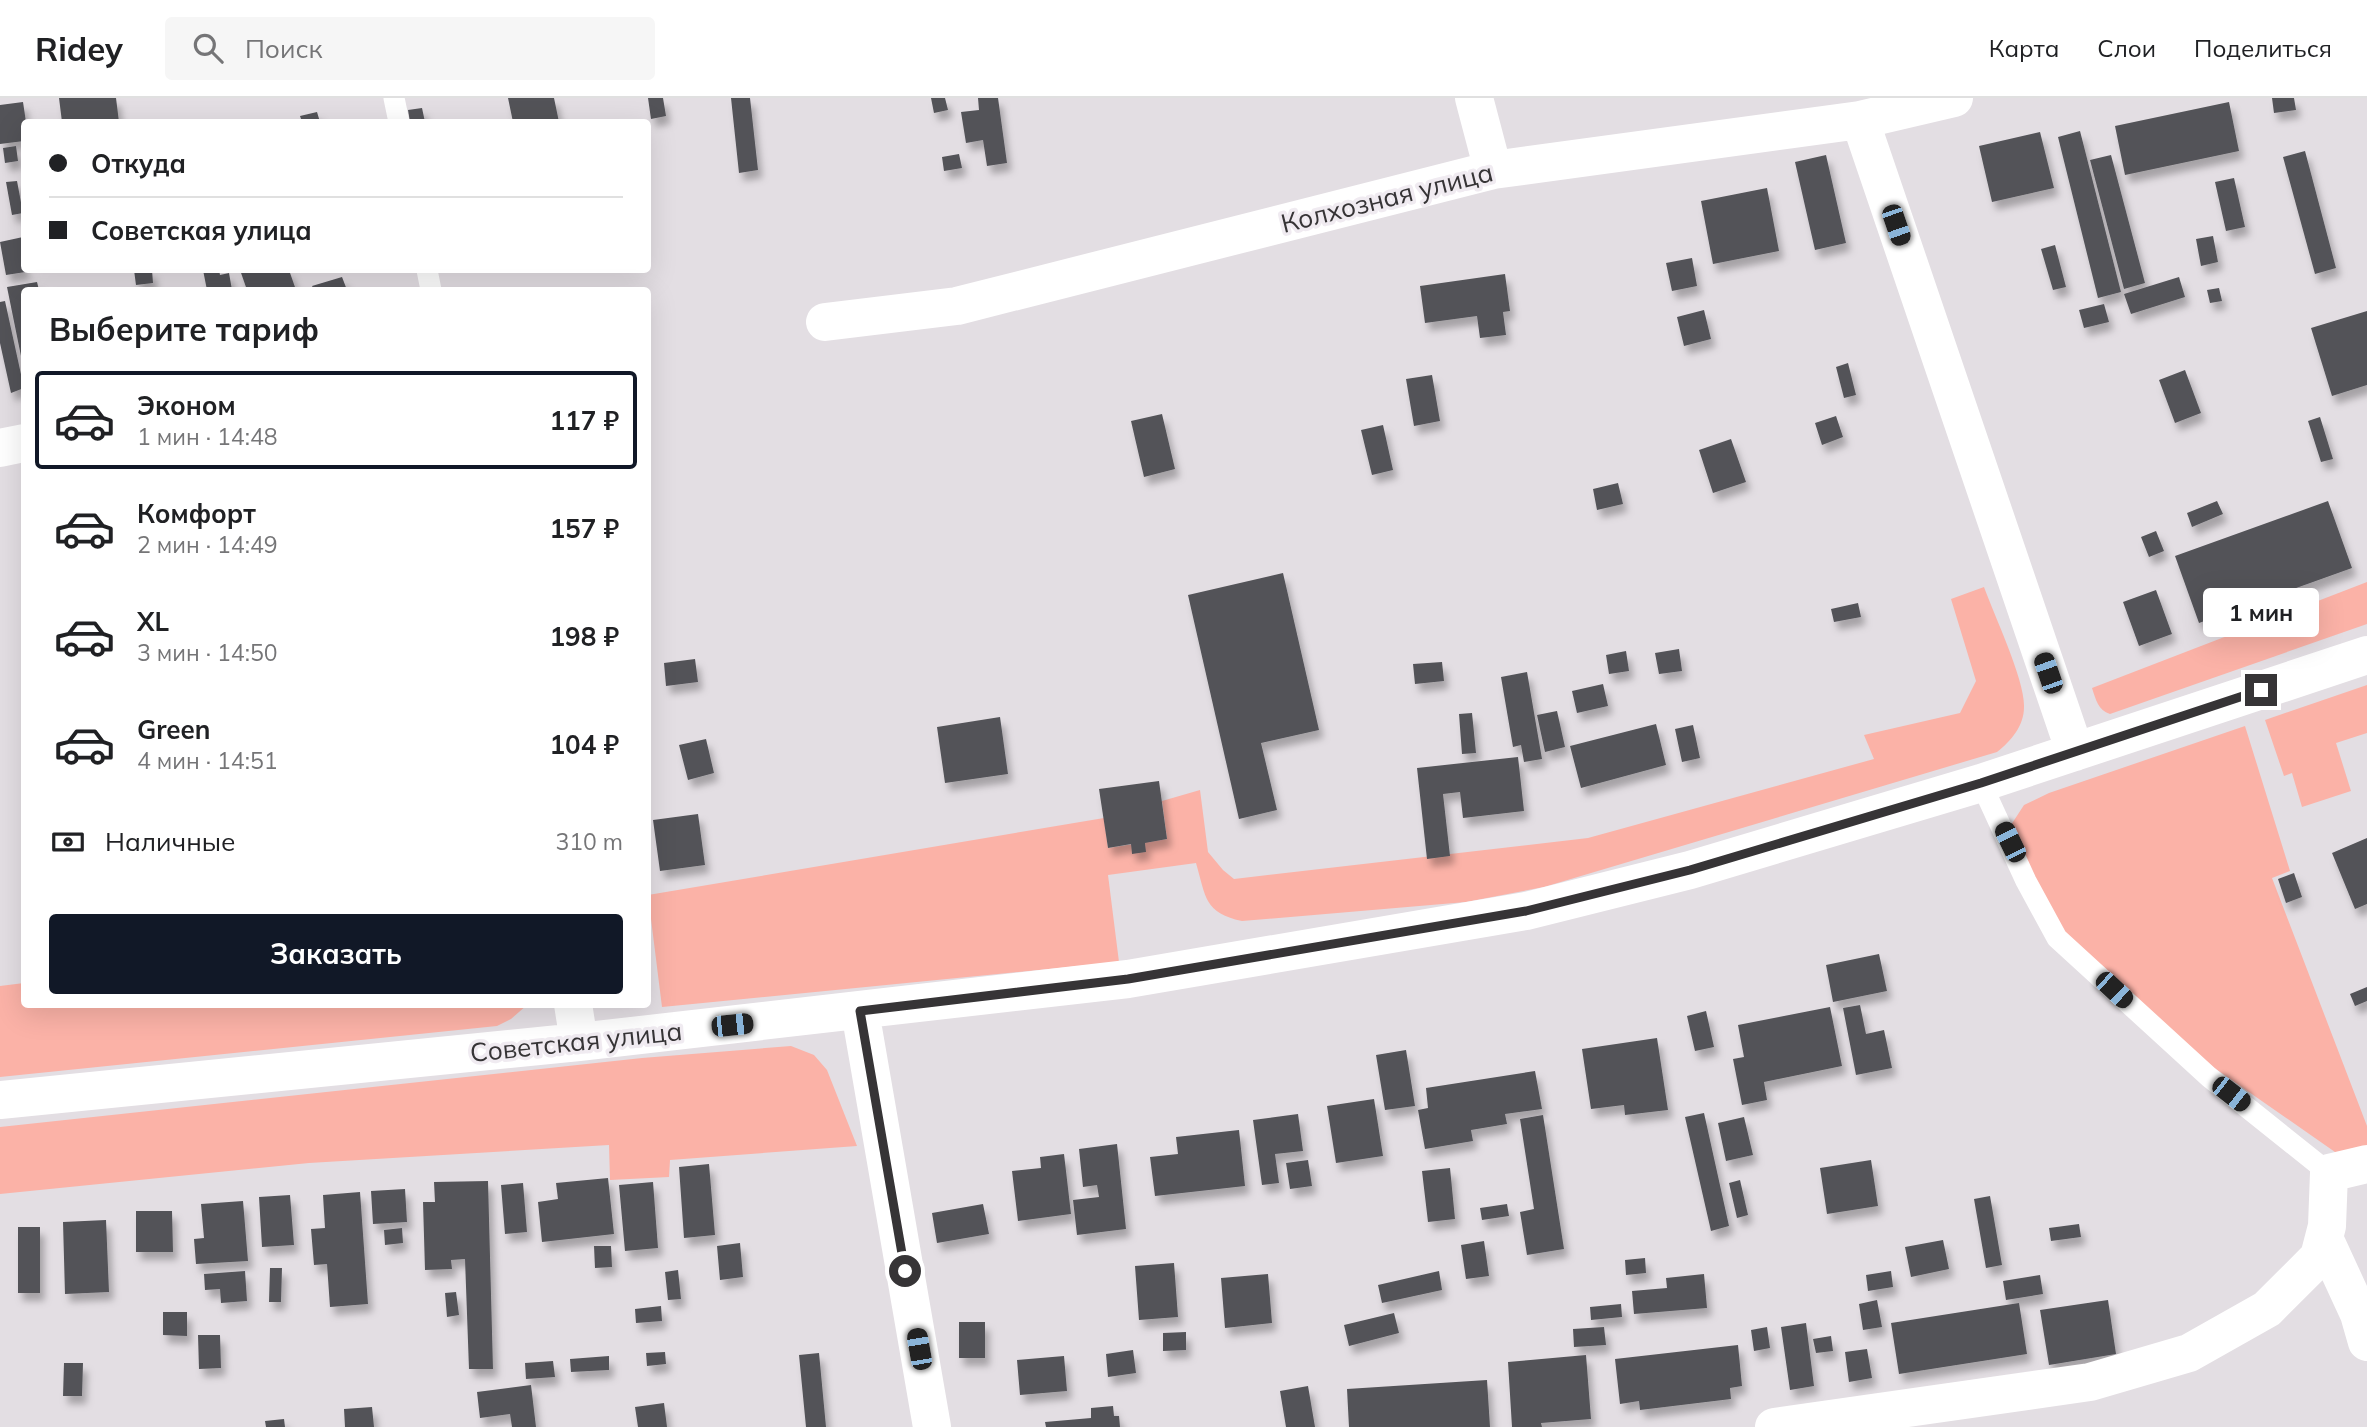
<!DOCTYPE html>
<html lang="ru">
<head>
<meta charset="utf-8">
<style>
  :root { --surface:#fff; --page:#f6f6f6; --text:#202124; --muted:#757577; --line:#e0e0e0; --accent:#111827 }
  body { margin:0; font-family:Mulish,sans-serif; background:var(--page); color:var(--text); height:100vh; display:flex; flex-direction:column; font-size:26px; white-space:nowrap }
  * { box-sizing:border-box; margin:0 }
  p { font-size:23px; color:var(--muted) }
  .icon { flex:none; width:38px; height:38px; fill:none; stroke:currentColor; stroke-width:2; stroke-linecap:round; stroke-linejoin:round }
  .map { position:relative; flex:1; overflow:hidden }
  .details { position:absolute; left:21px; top:189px; width:630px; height:721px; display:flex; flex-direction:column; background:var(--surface); border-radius:7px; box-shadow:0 7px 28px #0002 }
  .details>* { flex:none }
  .top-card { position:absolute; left:21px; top:21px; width:630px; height:154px; border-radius:7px; box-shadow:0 7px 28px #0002; display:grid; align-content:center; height:154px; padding:0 28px; background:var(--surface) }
  .end { position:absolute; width:32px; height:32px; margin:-16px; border:9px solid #363436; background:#fff; box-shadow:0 0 0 4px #fff }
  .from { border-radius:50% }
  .bubble { position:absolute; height:49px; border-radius:7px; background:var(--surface); box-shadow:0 7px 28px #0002; font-size:23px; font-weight:700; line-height:49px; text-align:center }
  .car { position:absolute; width:21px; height:42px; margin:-21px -10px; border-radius:9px; box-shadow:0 0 5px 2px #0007; background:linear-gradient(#222 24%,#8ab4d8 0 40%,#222 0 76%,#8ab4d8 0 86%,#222 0) }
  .top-card b { display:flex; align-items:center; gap:24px; height:66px; font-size:26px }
  .top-card b+b { border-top:2px solid var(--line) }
  .top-card i { width:18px; height:18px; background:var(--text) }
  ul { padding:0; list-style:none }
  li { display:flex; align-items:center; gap:21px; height:98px; margin:0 14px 10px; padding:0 14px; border:4px solid transparent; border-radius:7px }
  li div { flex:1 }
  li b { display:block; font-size:26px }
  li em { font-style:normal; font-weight:700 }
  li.current { border-color:var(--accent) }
  li>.icon { width:63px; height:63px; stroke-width:1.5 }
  h2 { padding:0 28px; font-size:32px; line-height:84px }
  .pay { display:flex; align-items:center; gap:18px; height:77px; padding:0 28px; font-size:26px }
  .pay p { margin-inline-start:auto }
  .primary-button { display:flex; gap:14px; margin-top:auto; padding:14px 28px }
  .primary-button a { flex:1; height:80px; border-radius:7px; background:var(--accent); color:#fff; font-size:28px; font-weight:700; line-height:80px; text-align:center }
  header { display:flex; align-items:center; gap:42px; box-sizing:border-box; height:98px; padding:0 35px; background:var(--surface); border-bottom:2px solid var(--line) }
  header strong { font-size:33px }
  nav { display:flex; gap:38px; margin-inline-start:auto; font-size:24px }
  .search { width:490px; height:63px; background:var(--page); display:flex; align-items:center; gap:18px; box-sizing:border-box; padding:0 24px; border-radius:7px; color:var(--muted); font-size:26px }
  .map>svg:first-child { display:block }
  .green { fill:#fbb2a7 }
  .building { fill:#535358; filter:url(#shadow) }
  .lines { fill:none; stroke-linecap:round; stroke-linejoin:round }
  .lane { stroke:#fff; stroke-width:21 }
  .street { stroke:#fff; stroke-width:38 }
  .route { stroke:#363436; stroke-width:9 }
  .labels { text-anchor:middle; stroke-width:7; stroke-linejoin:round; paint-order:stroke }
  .street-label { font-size:26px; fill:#363436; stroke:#f0ebf1 }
</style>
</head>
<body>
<header>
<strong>Ridey</strong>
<div class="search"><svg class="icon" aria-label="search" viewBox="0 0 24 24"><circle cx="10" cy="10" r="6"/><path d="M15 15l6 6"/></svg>Поиск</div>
<nav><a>Карта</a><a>Слои</a><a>Поделиться</a></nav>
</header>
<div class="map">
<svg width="2367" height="1329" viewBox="0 0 2367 1329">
  <defs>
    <filter id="shadow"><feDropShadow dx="4.5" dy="8" stdDeviation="3.5" flood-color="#0004"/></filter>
  </defs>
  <rect width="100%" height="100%" fill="#e3dee3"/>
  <path class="green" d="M2367 484V526L2110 616C2098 612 2096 602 2092 590Z
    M1984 489C1994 517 2025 582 2024 609 2024 628 2011 643 1997 654L1544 789 1466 804 1242 823C1204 815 1206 799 1196 765L1108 777 1119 864 662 909 648 797 1104 720 1108 750 1167 741 1162 703 1200 692 1208 754 1223 772 1234 781 1588 740 1874 661 1864 637 1960 615 1976 583 1951 501Z
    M2367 587V635L2336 645 2351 693 2302 709 2292 675 2284 678 2265 622Z
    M2245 628 2290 773 2272 780 2367 1028V1053L2335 1054 2137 916 2059 838 2011 727 2024 707 2049 695Z
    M24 885V906L527 907 511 921 497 928 0 979V888Z
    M791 948 814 957 827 972 857 1048 670 1062 669 1079 610 1082 609 1047 309 1065 0 1096V1029L642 960Z"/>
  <path class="building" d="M59 0H116L119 24H62Z
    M508 0H554L559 24H513Z
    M648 0H663L666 18 651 21Z
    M731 0H750L758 72 739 75Z
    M931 0H945L948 12 934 15Z
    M978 0H998L1007 65 987 68 983 42 966 45 961 14 979 12Z
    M2272 0H2294L2296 12 2274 15Z
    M23 4 26 24 24 43 0 46V7Z
    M2229 4 2239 53 2125 77 2115 28Z
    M422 10 425 24H410L408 12Z
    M317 14 320 24H302L300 18Z
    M2080 33 2121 194 2098 200 2058 39Z
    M2040 34 2054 90 1992 104 1979 48Z
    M16 48 18 63 5 65 3 50Z
    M2305 53 2336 170 2315 176 2283 59Z
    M959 56 962 70 944 73 942 59Z
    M1826 57 1846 145 1815 152 1795 64Z
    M2111 57 2145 185 2124 191 2090 62Z
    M2234 80 2245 129 2226 133 2215 84Z
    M17 83 23 115 12 117 6 84Z
    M1767 90 1779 153 1713 166 1701 103Z
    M2213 138 2218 164 2201 168 2196 141Z
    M23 139 24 172 32 173 6 177 0 144Z
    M2055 147 2066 189 2053 192 2041 151Z
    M1692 160 1697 188 1672 193 1666 165Z
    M134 172H152L153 185 136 187Z
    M203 172H219L220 177 229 175 232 192H207Z
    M240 172H289L296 192H247Z
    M1505 176 1510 213 1503 214 1506 237 1480 240 1477 218 1425 225 1420 188Z
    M342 179 347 192H314L312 188Z
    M2179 179 2185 199 2131 216 2124 196Z
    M37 184 39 192H24L23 268 7 189Z
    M2219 190 2222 203 2210 205 2207 192Z
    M5 203 24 290 11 295 0 245V204Z
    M2104 206 2109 224 2084 230 2079 212Z
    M1704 212 1711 241 1684 248 1677 219Z
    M2367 213V287L2332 298 2311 230Z
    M1848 265 1856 297 1844 300 1836 269Z
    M2185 272 2201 315 2175 325 2159 282Z
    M1432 277 1440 323 1414 328 1406 281Z
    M1162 316 1175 371 1144 379 1131 323Z
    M1836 318 1843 339 1822 347 1815 325Z
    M2320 319 2333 361 2321 364 2308 323Z
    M1383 327 1393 372 1372 377 1361 332Z
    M1731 341 1746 384 1713 395 1699 352Z
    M1618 385 1623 406 1597 412 1593 391Z
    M2217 403 2223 416 2192 429 2187 415Z
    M2328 403 2352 470 2199 525 2175 458Z
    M2156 433 2164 453 2149 459 2141 439Z
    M1283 475 1319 632 1261 645 1277 712 1239 721 1188 497Z
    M2156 492 2172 536 2139 548 2123 504Z
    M1858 505 1861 519 1834 524 1831 511Z
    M1679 551 1682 573 1659 576 1655 555Z
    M1626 553 1629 573 1609 576 1606 557Z
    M695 561 698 584 666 588 664 565Z
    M1442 564 1444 583 1415 586 1413 566Z
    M1527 574 1542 661 1524 664 1521 647 1513 649 1501 579Z
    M1603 586 1608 608 1577 615 1572 593Z
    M1557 613 1565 649 1545 654 1537 617Z
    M1472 615 1476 655 1462 656 1459 616Z
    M1000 619 1008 676 945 685 937 629Z
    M1656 626 1666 667 1581 690 1570 648Z
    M1693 627 1700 660 1682 664 1675 631Z
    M706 641 714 675 688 682 679 647Z
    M1518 659 1524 713 1463 720 1460 694 1443 696 1450 758 1427 761 1417 670Z
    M1159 683 1167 741 1145 745 1146 754 1132 756 1131 746 1108 750 1099 691Z
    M698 716 705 767 660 773 653 722Z
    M2367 740V806L2355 811 2332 755Z
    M2294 775 2302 799 2286 805 2278 781Z
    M1879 856 1887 893 1833 904 1826 867Z
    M2367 889V903L2355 908 2350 896Z
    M1860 907 1866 936 1884 932 1892 970 1856 977 1843 910Z
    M1830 909 1842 968 1764 984 1767 1002 1742 1007 1733 961 1744 959 1738 927Z
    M1706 913 1714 949 1695 953 1687 918Z
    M1657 940 1668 1012 1625 1017 1624 1007 1591 1011 1582 951Z
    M1406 952 1415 1008 1385 1012 1376 957Z
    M1535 973 1542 1011 1505 1016 1507 1026 1471 1032 1473 1043 1425 1051 1418 1012 1428 1010 1426 990Z
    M1374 1001 1383 1058 1336 1065 1327 1008Z
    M1704 1015 1729 1128 1711 1133 1685 1019Z
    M1298 1016 1303 1053 1275 1056 1279 1085 1262 1087 1253 1022Z
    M1543 1017 1564 1151 1527 1157 1520 1114 1534 1111 1520 1021Z
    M1744 1019 1753 1057 1726 1063 1718 1025Z
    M1239 1032 1245 1088 1155 1098 1150 1059 1178 1056 1176 1039Z
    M1117 1046 1126 1131 1077 1137 1073 1102 1099 1099 1097 1087 1083 1089 1079 1051Z
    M1064 1056 1071 1116 1018 1123 1012 1073 1041 1070 1040 1059Z
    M1308 1062 1312 1088 1290 1091 1286 1065Z
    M1871 1062 1878 1108 1827 1116 1820 1070Z
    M709 1066 715 1137 684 1140 679 1069Z
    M1450 1070 1455 1121 1428 1124 1422 1073Z
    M608 1080 614 1136 542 1144 538 1104 558 1101 556 1085Z
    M1740 1082 1748 1117 1737 1120 1729 1085Z
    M488 1083 493 1271H469L465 1161 451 1162 452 1171 425 1172 423 1104H435L434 1084Z
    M653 1084 658 1150 625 1153 619 1087Z
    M523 1085 527 1134 505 1136 501 1087Z
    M405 1091 407 1124 373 1126 371 1093Z
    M360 1094 368 1206 330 1209 327 1166 314 1167 311 1131 325 1130 323 1097Z
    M290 1097 294 1147 262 1149 259 1099Z
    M1990 1098 2002 1167 1986 1170 1974 1101Z
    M243 1103 248 1163 196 1166 194 1141 204 1140 201 1106Z
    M983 1106 989 1136 937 1145 932 1115Z
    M1507 1106 1509 1118 1482 1122 1480 1110Z
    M136 1113H172L173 1154H136Z
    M106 1122 109 1194 65 1196 63 1124Z
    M2079 1126 2081 1139 2051 1143 2049 1130Z
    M18 1129H40V1195H18Z
    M402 1130 403 1145 385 1147 384 1132Z
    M1943 1142 1949 1171 1911 1179 1905 1149Z
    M1484 1143 1489 1178 1466 1181 1461 1147Z
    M740 1145 743 1179 720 1182 717 1148Z
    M594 1148H611L612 1169 595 1170Z
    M1645 1160 1646 1175 1626 1177 1625 1162Z
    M1174 1165 1178 1219 1139 1222 1135 1168Z
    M270 1170H282L281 1204H269Z
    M678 1172 681 1201 668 1202 665 1174Z
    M245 1173 247 1203 221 1205 220 1191 205 1192 204 1176Z
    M1439 1173 1442 1192 1382 1205 1378 1187Z
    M1891 1173 1893 1189 1868 1193 1866 1177Z
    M1268 1176 1272 1225 1225 1230 1221 1180Z
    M1704 1176 1707 1210 1634 1216 1632 1193 1667 1190 1666 1180Z
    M2040 1177 2043 1196 2006 1202 2003 1183Z
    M456 1194 459 1217 447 1219 445 1195Z
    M1877 1202 1882 1229 1863 1232 1859 1206Z
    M2108 1202 2116 1256 2049 1267 2040 1212Z
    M2019 1205 2027 1256 1899 1276 1891 1225Z
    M1621 1206 1622 1219 1591 1222 1590 1209Z
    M661 1208 662 1223 636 1225 635 1211Z
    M163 1214H187V1238L163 1237Z
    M1394 1215 1399 1235 1349 1248 1344 1227Z
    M959 1224H985V1260H959Z
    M1806 1225 1814 1288 1790 1292 1781 1229Z
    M1604 1229 1606 1247 1574 1249 1573 1231Z
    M1767 1229 1770 1250 1754 1253 1751 1232Z
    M1186 1234V1252L1163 1253V1235Z
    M198 1237H220L221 1270 199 1271Z
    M1831 1238 1833 1253 1816 1255 1813 1241Z
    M1738 1247 1742 1288 1730 1290 1731 1301 1640 1312 1639 1303 1620 1306 1615 1261Z
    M1867 1251 1872 1280 1849 1284 1845 1254Z
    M1133 1252 1136 1275 1108 1279 1106 1256Z
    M665 1254 666 1266 647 1268 646 1255Z
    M819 1255 826 1329H806L799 1257Z
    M1586 1257 1591 1321 1541 1325 1542 1329H1512L1508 1264Z
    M609 1258V1272L571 1274 570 1261Z
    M1064 1258 1067 1293 1020 1297 1017 1262Z
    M553 1263 555 1279 526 1281 525 1265Z
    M64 1265H83L82 1298H63Z
    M1487 1282 1490 1329H1349L1347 1291Z
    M531 1287 536 1329H512L510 1316 480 1320 477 1294Z
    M1308 1288 1315 1329H1286L1280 1293Z
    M664 1305 667 1329H638L635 1309Z
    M1113 1308 1114 1318H1119L1120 1329H1046L1045 1324 1091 1320V1310Z
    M372 1309 374 1329H345L344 1311Z
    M284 1321 285 1329H266L265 1323Z"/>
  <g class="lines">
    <path class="lane" d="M394 0 399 24
      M427 172 431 192
      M1981 685 2026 783 2057 840 2209 979 2329 1075"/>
    <path class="street" d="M1474 0 1493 72
      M1860 22 2075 654
      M825 224 957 208 1493 72 1860 22 1954 0
      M0 350 24 345
      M573 906 579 944
      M860 913 932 1329
      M0 1002 579 944 1128 881 1526 813 1690 772 1981 685 2367 557
      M2324 1140 2359 1216 2367 1244
      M1774 1329 2090 1284 2189 1255 2267 1211 2319 1159 2327 1128 2329 1075 2367 1066"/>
  </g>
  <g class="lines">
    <path class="route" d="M905 1173 860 913 1128 881 1526 813 1690 772 1981 685 2261 592"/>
  </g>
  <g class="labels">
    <g class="street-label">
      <text transform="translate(1387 100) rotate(-14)" y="9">Колхозная улица</text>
      <text transform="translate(576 944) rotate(-6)" y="9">Советская улица</text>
    </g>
  </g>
</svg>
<i class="end from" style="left:905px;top:1173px"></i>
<i class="end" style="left:2261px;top:592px"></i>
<div class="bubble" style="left:2203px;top:490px;width:116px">1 мин</div>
<i class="car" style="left:1896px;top:127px;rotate:161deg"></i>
<i class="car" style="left:2048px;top:575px;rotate:341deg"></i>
<i class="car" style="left:2010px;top:744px;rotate:334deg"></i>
<i class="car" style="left:2114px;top:892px;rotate:133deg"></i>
<i class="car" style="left:732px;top:927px;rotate:84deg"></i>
<i class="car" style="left:2231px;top:996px;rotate:128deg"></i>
<i class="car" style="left:919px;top:1251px;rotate:350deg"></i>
<div class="top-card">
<b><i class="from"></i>Откуда</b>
<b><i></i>Советская улица</b>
</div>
<section class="details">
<h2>Выберите тариф</h2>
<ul>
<li class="current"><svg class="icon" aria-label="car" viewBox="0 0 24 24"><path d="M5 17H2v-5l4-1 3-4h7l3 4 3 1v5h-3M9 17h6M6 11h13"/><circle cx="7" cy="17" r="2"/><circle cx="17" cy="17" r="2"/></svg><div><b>Эконом</b><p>1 мин · 14:48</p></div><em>117 ₽</em></li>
<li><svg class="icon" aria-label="car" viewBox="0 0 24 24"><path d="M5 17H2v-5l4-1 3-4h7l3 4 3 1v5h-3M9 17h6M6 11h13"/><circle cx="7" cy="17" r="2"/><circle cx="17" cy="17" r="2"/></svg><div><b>Комфорт</b><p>2 мин · 14:49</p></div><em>157 ₽</em></li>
<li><svg class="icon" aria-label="car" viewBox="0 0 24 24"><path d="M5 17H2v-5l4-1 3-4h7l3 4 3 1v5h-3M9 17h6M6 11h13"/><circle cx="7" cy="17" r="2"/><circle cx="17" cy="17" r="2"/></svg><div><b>XL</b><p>3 мин · 14:50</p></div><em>198 ₽</em></li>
<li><svg class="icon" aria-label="car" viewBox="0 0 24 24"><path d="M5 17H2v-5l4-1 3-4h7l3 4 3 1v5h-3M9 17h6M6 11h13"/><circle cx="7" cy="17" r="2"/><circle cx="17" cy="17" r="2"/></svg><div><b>Green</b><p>4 мин · 14:51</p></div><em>104 ₽</em></li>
</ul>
<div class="pay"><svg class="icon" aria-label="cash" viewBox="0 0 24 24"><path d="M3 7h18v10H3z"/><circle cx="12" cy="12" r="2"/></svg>Наличные<p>310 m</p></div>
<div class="primary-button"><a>Заказать</a></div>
</section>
</div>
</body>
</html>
